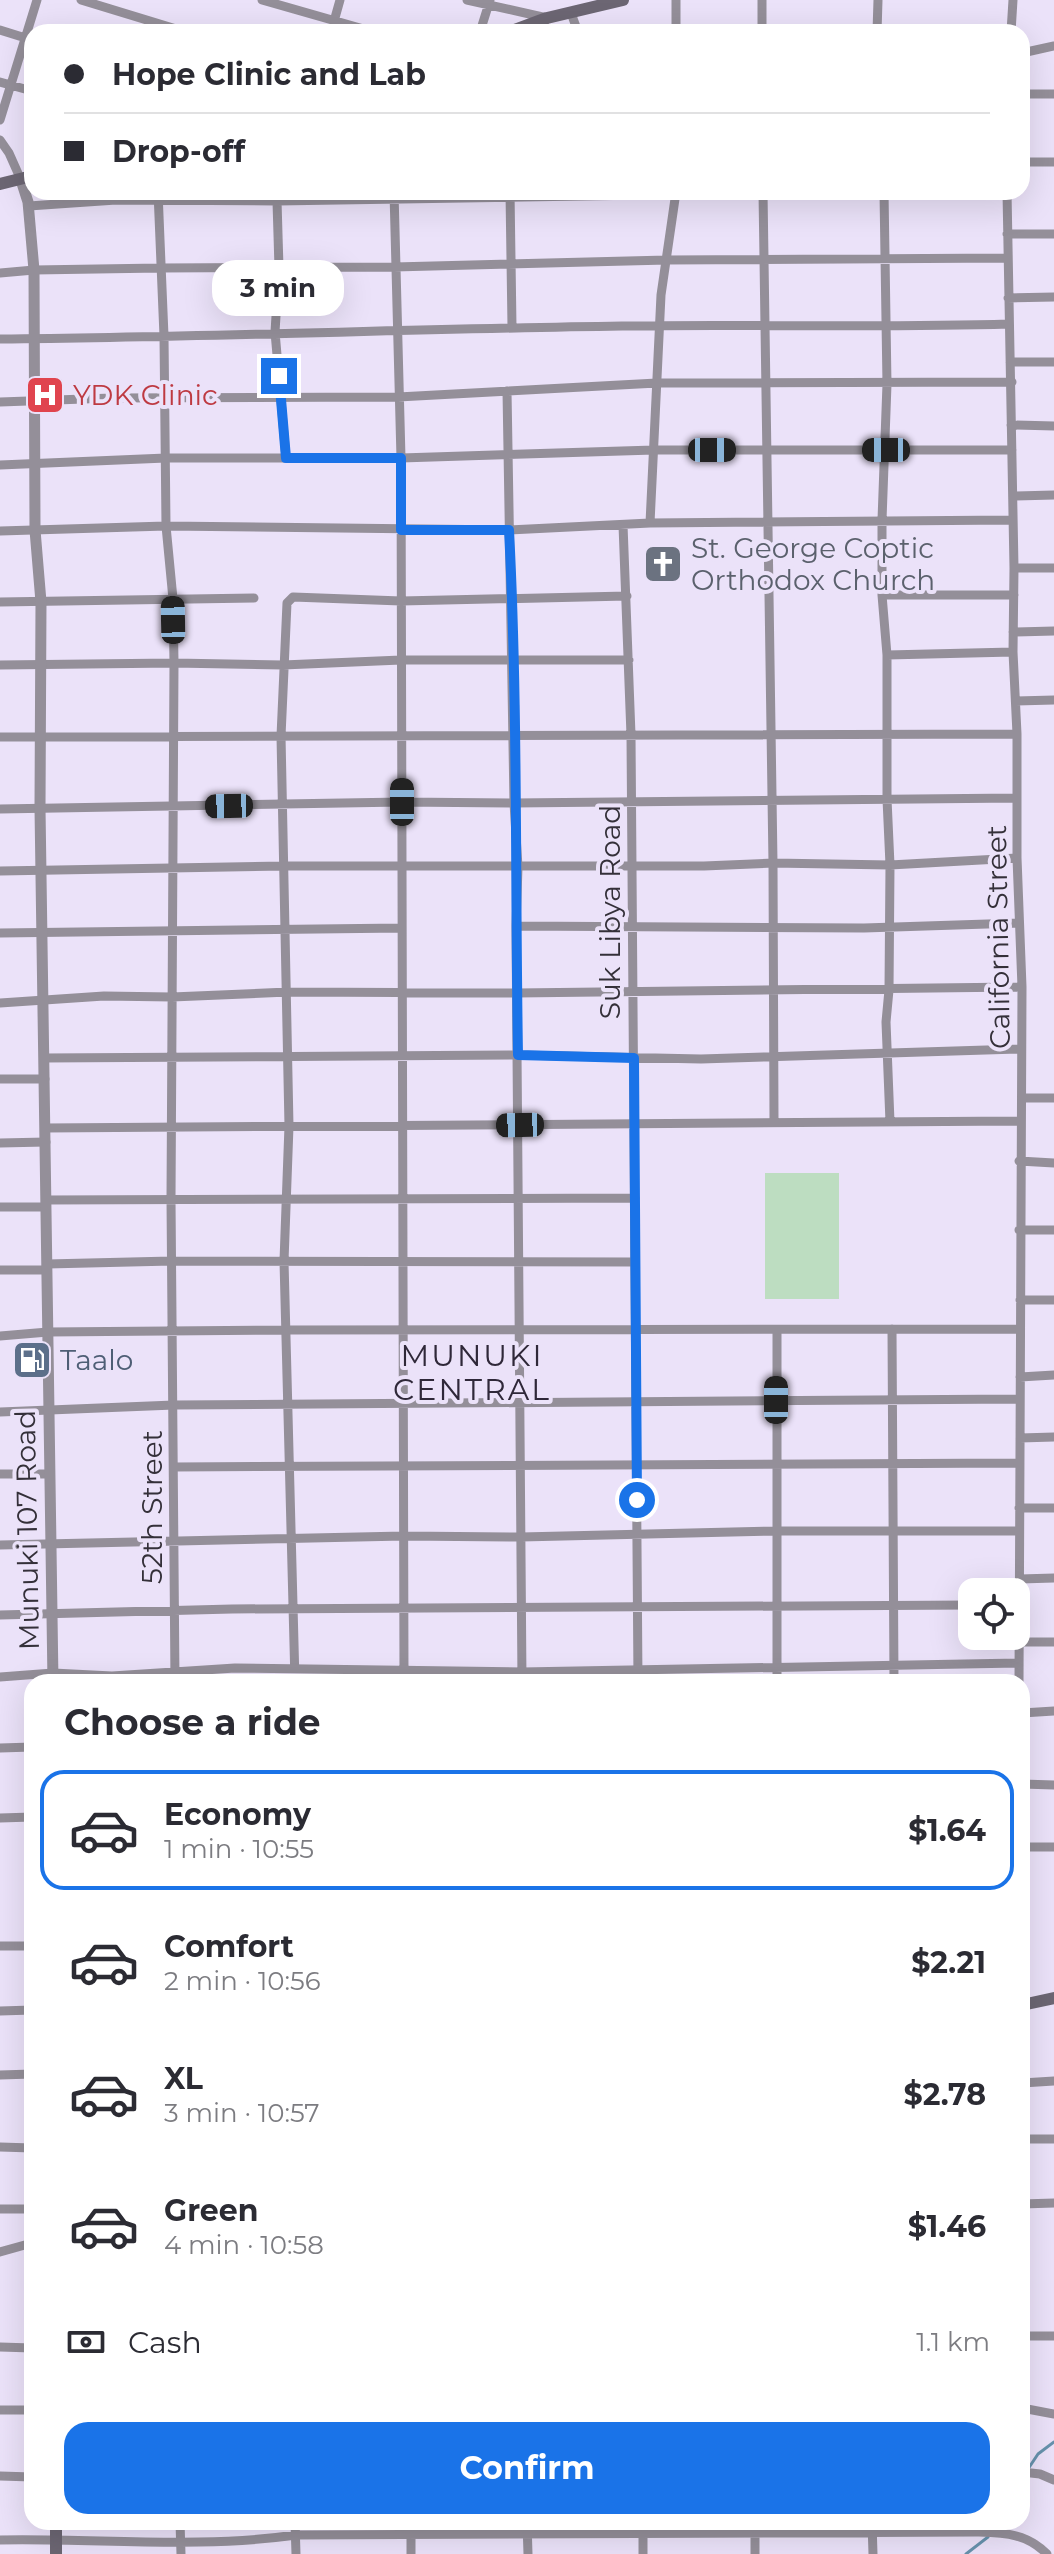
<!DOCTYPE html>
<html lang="en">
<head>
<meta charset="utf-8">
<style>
  :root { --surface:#fff; --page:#f7f7f7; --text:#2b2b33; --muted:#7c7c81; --line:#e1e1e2; --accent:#1a73e8 }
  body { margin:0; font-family:Montserrat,sans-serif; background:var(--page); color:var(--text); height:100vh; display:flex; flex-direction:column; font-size:30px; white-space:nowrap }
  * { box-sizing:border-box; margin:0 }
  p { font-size:26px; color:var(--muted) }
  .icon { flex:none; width:44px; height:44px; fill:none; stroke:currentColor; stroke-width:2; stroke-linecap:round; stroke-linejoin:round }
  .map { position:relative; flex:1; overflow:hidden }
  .panel { position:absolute; left:24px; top:1674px; width:1006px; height:856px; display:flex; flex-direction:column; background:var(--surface); border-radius:24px; box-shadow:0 8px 32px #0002 }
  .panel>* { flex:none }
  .guide { position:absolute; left:24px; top:24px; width:1006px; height:176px; border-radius:24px; box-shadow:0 8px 32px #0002; display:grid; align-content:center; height:176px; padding:0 40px; background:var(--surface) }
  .tools { position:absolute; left:958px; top:1578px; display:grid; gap:16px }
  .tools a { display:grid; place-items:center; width:72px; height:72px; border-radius:16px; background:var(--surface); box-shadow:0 8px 32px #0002; font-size:40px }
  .end { position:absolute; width:36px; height:36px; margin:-18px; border:10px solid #1a73e8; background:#fff; box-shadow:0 0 0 4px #fff }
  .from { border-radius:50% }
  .bubble { position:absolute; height:56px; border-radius:24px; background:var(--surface); box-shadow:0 8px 32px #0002; font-size:26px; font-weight:700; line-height:56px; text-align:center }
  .car { position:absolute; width:24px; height:48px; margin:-24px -12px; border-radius:10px; box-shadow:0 0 6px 2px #0007; background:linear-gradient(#222 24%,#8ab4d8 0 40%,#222 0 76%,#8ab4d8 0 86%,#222 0) }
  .guide b { display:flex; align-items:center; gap:28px; height:76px; font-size:30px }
  .guide b+b { border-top:2px solid var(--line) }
  .guide i { width:20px; height:20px; background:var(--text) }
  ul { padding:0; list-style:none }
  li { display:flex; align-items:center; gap:24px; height:120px; margin:0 16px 12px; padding:0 24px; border:4px solid transparent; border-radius:24px }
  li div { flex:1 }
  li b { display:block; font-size:30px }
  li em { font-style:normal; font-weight:700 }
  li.current { border-color:var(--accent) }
  li>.icon { width:72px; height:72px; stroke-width:1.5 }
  h2 { padding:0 40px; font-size:36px; line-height:96px }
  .pay { display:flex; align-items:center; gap:20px; height:88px; padding:0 40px; font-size:30px }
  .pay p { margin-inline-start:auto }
  .primary-button { display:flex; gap:16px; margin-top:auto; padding:16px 40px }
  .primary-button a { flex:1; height:92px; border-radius:24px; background:var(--accent); color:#fff; font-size:32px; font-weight:700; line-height:92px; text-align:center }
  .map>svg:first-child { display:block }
  .green { fill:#bdddc1 }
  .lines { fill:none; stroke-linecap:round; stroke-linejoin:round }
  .stream { stroke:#6792ad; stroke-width:3 }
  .minor { stroke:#948f99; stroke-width:9 }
  .tertiary { stroke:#948f99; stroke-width:11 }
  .secondary { stroke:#6c6673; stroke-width:12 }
  .route { stroke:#1a73e8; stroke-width:10 }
  .labels { text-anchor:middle; stroke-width:8; stroke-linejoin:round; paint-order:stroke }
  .health-label { font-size:28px; fill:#be3a42; stroke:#ebe2f9; text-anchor:start }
  .worship-label { font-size:28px; fill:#5b616d; stroke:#ebe2f9; text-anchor:start }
  .street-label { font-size:28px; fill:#343039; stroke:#ebe2f9 }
  .service-label { font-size:28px; fill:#4e5e75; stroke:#ebe2f9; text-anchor:start }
  .neighbourhood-label { font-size:30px; letter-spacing:2px; fill:#2f2839; stroke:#ebe2f9 }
</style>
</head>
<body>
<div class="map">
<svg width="1054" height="2554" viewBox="0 0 1054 2554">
  <rect width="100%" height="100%" fill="#ebe2f9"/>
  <path class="green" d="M765 1173H839V1299H765Z
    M535 2522H638V2532L535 2530Z"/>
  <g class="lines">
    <path class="stream" d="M1028 2469 1038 2454 1054 2442
      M997 2529 1002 2522
      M966 2554 988 2537"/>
    <path class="minor" d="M81 0 186 32
      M262 0 374 32
      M467 0 547 18
      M676 0V32
      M762 0V32
      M571 13 578 32
      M0 30 32 40
      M331 32 340 0
      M480 32 490 0
      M877 32 878 0
      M1011 32 1013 0
      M1022 53 1054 46
      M0 82 32 91
      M1022 94H1054
      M0 120 37 0
      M0 140 9 153 21 180
      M1022 162H1054
      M158 192 164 336 166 526 173 599 174 663 171 1199 175 1682
      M394 192 401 458 404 1682
      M510 192 512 327
      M763 192 773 863 774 1122
      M884 192 887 384 882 520V595L887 655V799L890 865 889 990 886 1022 890 1122
      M1007 192 1014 568 1013 652 1017 734V858L1022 987 1019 1682
      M277 201 279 268 275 332 286 458
      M29 206 116 200 277 201 821 192
      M1007 234H1054
      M0 273 34 270 160 268 394 267 667 260 1007 258
      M1008 298 1054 297
      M0 339C207 337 415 329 622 326 751 324 880 328 1009 324
      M1010 362H1054
      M507 391 514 803 518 867 516 926 522 1682
      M0 402 112 398 398 397 657 383 1012 382
      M1011 425 1054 426
      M0 465 166 458H401L654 450H1012
      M1013 496 1054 495
      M650 523 661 295 676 192
      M623 525 631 735 638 1682
      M0 531 166 526 509 530 650 523 1012 520
      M1014 568H1054
      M882 595H1014
      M0 602 254 598
      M1013 632 1054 631
      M887 655 1013 652
      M0 665 174 663 283 665 401 660H629
      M1016 701 1054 700
      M0 737 1017 734
      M0 809 402 802 514 803 1017 798
      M0 871 284 866H704L773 863 890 865 1017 858
      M516 926 864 928 1019 923
      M0 933 402 928
      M0 1003 104 996 172 997 288 992 517 993 1022 987
      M44 1058 518 1055 701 1059 1021 1049
      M0 1079H45
      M1022 1098H1054
      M45 1128 1019 1121
      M0 1143 46 1142
      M1019 1161 1054 1163
      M46 1200 635 1198
      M0 1207H46
      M1019 1230H1054
      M47 1264 172 1261 635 1262
      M0 1270H47
      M1020 1300H1054
      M892 1329 894 1682
      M0 1336 48 1332 287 1330 1019 1329
      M1020 1377 1054 1375
      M0 1412 174 1405 1020 1399
      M1020 1438 1054 1437
      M174 1467 1020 1463
      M0 1474H50
      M1019 1508H1054
      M0 1545 404 1536 521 1537 776 1531H1019
      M1020 1579 1054 1578
      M0 1615 232 1609 972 1605
      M1020 1642H1054
      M0 1677 53 1673 112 1676 235 1668 522 1672 1019 1663
      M295 1682 284 1261 289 1126 281 736 287 603 293 597 401 601 627 596
      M777 1682V1330
      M1022 1713 1054 1711
      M0 1748 32 1747
      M1022 1784 1054 1785
      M0 1818 32 1817
      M1022 1847H1054
      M0 1946H32
      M0 2011 32 2010
      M0 2075 32 2074
      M1022 2083 1054 2081
      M1022 2139H1054
      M0 2147 32 2148
      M1022 2204 1054 2203
      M0 2209H32
      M0 2252 32 2243
      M1022 2336H1054
      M0 2347 32 2348
      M1022 2408 1054 2414
      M0 2410H32
      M1022 2472 1040 2474 1054 2480
      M0 2476 32 2477
      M180 2522 181 2554
      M295 2522 296 2554
      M411 2522V2554
      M527 2522 528 2554
      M643 2522V2554
      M872 2522 873 2554
      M0 2540C98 2538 198 2549 296 2535L976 2532C1005 2533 1026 2533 1047 2554
      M755 2554V2522"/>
    <path class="tertiary" d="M21 180 28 202 34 270 35 530 41 602 40 808 53 1682"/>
    <path class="secondary" d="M509 32 547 18 623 0
      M0 184 32 176
      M1022 2005 1054 1998
      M56 2522V2554"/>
  </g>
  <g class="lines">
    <path class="route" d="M279 376 286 458H401V530H509C518 705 515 880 518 1055L634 1058 637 1500"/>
  </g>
  <defs>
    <g id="hospital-square" transform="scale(2)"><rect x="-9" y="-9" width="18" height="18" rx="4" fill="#e0444e" stroke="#ebe2f9"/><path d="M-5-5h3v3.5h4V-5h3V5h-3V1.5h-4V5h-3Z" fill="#fff"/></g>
    <g id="church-square" transform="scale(2)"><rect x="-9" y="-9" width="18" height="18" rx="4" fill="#6b7280" stroke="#ebe2f9"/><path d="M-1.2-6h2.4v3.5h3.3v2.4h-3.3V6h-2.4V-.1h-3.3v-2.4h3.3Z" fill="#fff"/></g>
    <g id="fuel-square" transform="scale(2)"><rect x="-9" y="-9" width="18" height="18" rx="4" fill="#5c6f8a" stroke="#ebe2f9"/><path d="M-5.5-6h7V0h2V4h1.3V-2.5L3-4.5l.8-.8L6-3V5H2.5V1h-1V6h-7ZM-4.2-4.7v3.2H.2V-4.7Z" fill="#fff"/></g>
  </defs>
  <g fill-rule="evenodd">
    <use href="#hospital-square" x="45" y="395"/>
    <use href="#church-square" x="663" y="564"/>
    <use href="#fuel-square" x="32" y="1360"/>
  </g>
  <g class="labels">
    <g class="health-label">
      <text x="73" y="405">YDK Clinic</text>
    </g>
    <g class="worship-label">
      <text x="691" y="558">St. George Coptic<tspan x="691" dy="32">Orthodox Church</tspan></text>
    </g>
    <g class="street-label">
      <text transform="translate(610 912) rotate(-90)" y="10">Suk Libya Road</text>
      <text transform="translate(998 937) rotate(-91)" y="10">California Street</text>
      <text transform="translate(152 1507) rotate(-90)" y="10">52th Street</text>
      <text transform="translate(27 1530) rotate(-91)" y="10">Munuki 107 Road</text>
    </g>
    <g class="service-label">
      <text x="60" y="1370">Taalo</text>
    </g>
    <g class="neighbourhood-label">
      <text x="472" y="1366">MUNUKI<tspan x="472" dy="34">CENTRAL</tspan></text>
    </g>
  </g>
</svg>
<div class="tools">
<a><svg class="icon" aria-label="locate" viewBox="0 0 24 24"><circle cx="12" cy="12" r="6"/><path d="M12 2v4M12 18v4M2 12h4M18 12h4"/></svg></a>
</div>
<i class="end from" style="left:637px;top:1500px"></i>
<i class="end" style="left:279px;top:376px"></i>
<div class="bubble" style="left:212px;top:260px;width:132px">3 min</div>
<i class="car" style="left:712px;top:450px;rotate:90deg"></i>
<i class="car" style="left:886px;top:450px;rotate:270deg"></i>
<i class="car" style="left:173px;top:620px;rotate:359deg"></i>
<i class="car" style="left:402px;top:802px;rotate:0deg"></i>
<i class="car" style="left:229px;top:806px;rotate:269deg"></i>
<i class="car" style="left:520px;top:1125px;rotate:269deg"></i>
<i class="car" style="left:776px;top:1400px;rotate:0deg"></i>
<div class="guide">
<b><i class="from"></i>Hope Clinic and Lab</b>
<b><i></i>Drop-off</b>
</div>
<section class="panel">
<h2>Choose a ride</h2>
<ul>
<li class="current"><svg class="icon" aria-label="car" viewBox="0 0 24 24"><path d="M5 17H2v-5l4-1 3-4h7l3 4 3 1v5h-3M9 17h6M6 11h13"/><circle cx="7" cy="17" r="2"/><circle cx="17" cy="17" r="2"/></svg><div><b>Economy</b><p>1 min · 10:55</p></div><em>$1.64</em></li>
<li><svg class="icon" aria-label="car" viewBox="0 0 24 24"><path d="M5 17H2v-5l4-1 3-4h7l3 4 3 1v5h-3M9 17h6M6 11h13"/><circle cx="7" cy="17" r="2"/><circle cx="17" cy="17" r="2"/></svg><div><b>Comfort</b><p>2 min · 10:56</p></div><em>$2.21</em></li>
<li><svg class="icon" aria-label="car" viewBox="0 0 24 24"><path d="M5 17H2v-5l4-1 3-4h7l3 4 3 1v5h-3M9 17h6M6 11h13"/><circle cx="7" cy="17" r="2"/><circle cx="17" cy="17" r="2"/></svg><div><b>XL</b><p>3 min · 10:57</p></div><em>$2.78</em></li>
<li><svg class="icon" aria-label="car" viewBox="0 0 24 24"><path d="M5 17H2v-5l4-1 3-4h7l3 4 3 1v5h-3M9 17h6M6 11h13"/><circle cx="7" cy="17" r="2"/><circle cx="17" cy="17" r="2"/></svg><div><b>Green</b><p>4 min · 10:58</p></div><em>$1.46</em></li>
</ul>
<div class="pay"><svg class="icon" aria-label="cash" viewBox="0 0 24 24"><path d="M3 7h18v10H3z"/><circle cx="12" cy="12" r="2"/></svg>Cash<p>1.1 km</p></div>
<div class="primary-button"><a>Confirm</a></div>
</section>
</div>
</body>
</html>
